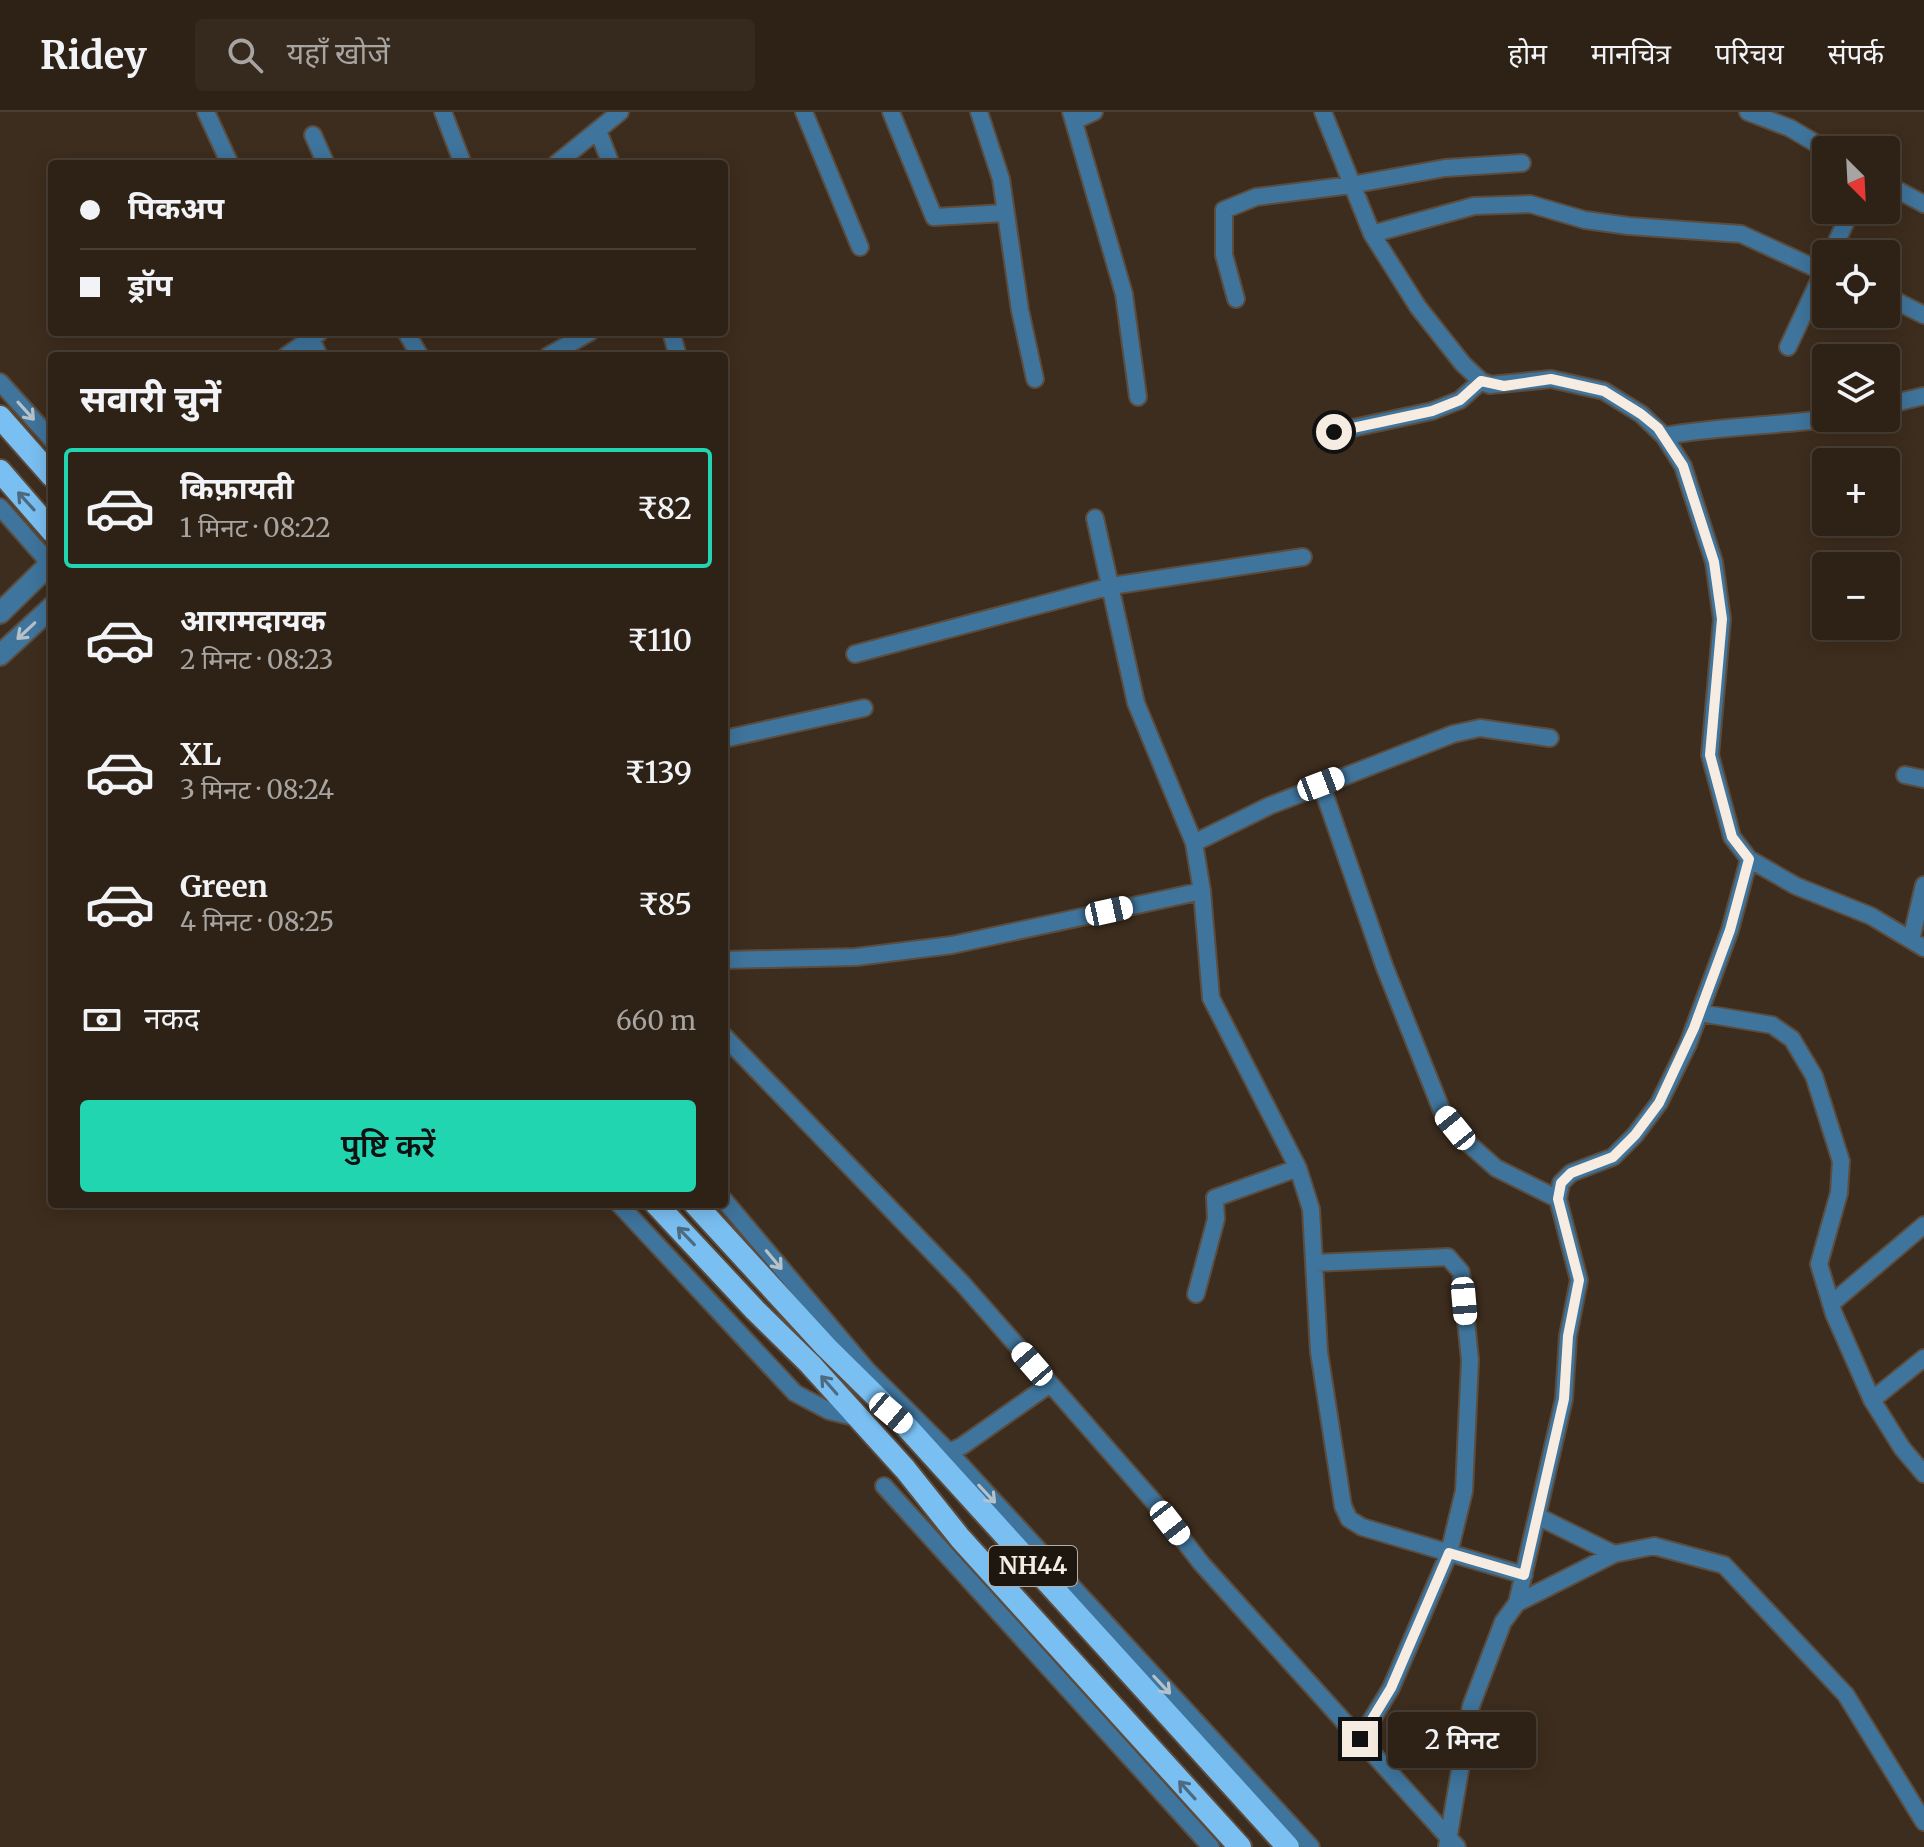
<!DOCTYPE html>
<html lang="hi">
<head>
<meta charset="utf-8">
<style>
  :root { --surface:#2e2216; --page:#362a1f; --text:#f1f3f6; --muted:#a7a4a1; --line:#493f35; --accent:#20d5b0 }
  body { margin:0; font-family:Merriweather,"Noto Sans Devanagari",serif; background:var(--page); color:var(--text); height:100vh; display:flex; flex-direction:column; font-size:30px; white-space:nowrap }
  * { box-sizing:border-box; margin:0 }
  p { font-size:26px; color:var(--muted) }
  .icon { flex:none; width:44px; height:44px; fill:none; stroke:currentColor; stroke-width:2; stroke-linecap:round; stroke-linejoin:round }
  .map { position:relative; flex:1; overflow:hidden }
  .details { position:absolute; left:48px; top:240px; width:680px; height:856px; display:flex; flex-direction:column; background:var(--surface); border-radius:8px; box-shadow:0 4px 20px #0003,0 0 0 2px var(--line) }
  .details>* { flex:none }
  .guide { position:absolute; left:48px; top:48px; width:680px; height:176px; border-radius:8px; box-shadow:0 4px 20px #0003,0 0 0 2px var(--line); display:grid; align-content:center; height:176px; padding:0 32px; background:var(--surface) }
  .needle { width:52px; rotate:156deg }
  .buttons { position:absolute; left:1812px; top:24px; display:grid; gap:16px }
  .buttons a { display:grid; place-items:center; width:88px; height:88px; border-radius:8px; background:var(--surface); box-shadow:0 4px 20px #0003,0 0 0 2px var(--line); font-size:40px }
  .end { position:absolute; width:36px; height:36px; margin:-18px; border:10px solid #f6ece2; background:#111; box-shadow:0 0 0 4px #111 }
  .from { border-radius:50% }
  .bubble { position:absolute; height:56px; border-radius:8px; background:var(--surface); box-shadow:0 4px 20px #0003,0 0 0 2px var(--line); font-size:26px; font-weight:600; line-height:56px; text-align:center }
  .car { position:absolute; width:24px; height:48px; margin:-24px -12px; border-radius:10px; box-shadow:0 0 6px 2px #0007; background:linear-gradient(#fff 24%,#345 0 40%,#fff 0 76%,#345 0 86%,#fff 0) }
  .guide b { display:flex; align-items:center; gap:28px; height:76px; font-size:30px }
  .guide b+b { border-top:2px solid var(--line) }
  .guide i { width:20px; height:20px; background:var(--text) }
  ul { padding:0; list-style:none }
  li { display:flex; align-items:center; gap:24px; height:120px; margin:0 16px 12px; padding:0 16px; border:4px solid transparent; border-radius:8px }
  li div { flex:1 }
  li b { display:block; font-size:30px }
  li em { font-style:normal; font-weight:600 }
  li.selected { border-color:var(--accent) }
  li>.icon { width:72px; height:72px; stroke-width:1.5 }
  h2 { padding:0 32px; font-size:36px; line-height:96px }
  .pay { display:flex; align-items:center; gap:20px; height:88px; padding:0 32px; font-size:30px }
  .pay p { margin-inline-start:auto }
  .button { display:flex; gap:16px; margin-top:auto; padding:16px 32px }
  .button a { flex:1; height:92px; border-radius:8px; background:var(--accent); color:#111; font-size:32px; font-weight:600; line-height:92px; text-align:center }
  header { display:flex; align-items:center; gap:48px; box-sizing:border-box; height:112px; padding:0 40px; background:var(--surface); border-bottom:2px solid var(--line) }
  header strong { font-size:38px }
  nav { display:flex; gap:44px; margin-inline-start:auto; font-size:28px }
  .search { width:560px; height:72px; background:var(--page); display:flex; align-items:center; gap:20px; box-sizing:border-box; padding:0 28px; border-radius:8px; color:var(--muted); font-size:30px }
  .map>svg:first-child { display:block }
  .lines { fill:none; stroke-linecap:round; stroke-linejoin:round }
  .minor-casing { stroke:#5b4c3d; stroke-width:20 }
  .tertiary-casing { stroke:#5b4c3d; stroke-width:24 }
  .trunk-casing { stroke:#5b4c3d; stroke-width:26 }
  .minor { stroke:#3f749c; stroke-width:16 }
  .tertiary { stroke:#3f749c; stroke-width:20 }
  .trunk { stroke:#7abff2; stroke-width:22 }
  .oneway { stroke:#b6c2ca }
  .oneway2 { stroke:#4c6b81 }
  .route { stroke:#f6ece2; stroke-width:10 }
  .labels { text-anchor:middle; stroke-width:7; stroke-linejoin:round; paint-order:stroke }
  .shield { fill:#1e1710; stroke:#b5aca3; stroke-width:2 }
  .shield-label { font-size:24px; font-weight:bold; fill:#f6ece2 }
</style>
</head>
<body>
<header>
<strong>Ridey</strong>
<div class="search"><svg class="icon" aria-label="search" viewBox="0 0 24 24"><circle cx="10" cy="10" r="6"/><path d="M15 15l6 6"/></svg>यहाँ खोजें</div>
<nav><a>होम</a><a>मानचित्र</a><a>परिचय</a><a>संपर्क</a></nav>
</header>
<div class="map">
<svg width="1924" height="1735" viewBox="0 0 1924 1735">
  <rect width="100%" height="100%" fill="#3d2d1e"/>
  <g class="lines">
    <g class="minor-casing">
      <path id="minor" d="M206 0 230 52
        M443 0 463 52
        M804 0 860 135
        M891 0 934 105 1005 101
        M979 0 1001 67 1020 198 1035 267
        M1071 0 1124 182 1138 285
        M1323 0 1372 122 1418 195 1463 252 1481 269 1490 273 1551 267 1604 279 1641 302 1664 324 1683 354 1714 450 1722 507 1710 643 1732 725 1749 747 1796 774 1871 804 1924 836
        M1748 0 1790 16 1827 38
        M1074 9 1094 0
        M598 19 611 52
        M313 23 326 52
        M556 52 620 0
        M1886 72 1924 92
        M1372 122 1474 94 1530 92 1585 108 1629 114 1741 122 1826 161
        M1831 142 1851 98
        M1886 184 1924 203
        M1236 187 1224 143V98L1256 85 1351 73 1445 56 1522 51
        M308 220 319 244
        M406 220 420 244
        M671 220 678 244
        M1788 235 1826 154
        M286 244 320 220
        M548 244 590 220
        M0 270 52 328
        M1886 293 1924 284
        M1334 320 1432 299 1460 288 1481 269
        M1664 324C1720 314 1776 314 1832 306
        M0 395 52 454
        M1095 406 1136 591 1194 731 1202 779 1211 886 1298 1056 1311 1097 1319 1240 1343 1394 1349 1407 1362 1415 1524 1463
        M855 542 1111 474 1303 445
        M724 627 864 596
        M1905 663 1924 667
        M1321 672 1385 856 1442 999 1469 1032 1496 1056 1558 1087
        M1194 731 1269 694 1453 622 1480 616 1550 626
        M1911 828 1924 773
        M724 848 856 845 952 833 1202 779
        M1700 901 1772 913 1792 927 1814 964 1841 1049 1839 1081 1819 1152 1834 1202 1872 1288 1902 1336 1924 1362
        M724 924 962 1171 1154 1390 1201 1451 1457 1735
        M724 1088 867 1258 949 1340 1311 1735
        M619 1092 795 1281 829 1299 858 1306
        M1314 1151 1448 1145 1461 1160 1470 1248 1464 1379 1449 1441 1391 1576 1360 1627
        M1196 1182 1216 1107 1215 1086 1298 1056
        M1831 1192 1924 1113
        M1872 1288 1924 1246
        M942 1343 962 1334 1050 1272
        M884 1374 1211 1735
        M1539 1405 1614 1442
        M1517 1491 1564 1287 1568 1224 1579 1168 1558 1087 1561 1071 1571 1061 1613 1045 1635 1023 1659 991 1688 932 1730 818 1749 747
        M1447 1734 1471 1594 1503 1510 1517 1491 1614 1442 1654 1434 1724 1453 1846 1583 1924 1710"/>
    </g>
    <g class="tertiary-casing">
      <path id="tertiary" d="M0 501 50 452
        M0 543 52 495"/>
    </g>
    <g class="trunk-casing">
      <path id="trunk" d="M0 305 52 364
        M0 359 52 419
        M656 1092 755 1198 810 1252 905 1357 960 1426 1240 1735
        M695 1092 826 1235 905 1313 1288 1735"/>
    </g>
    <use href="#minor" class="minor"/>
    <use href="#tertiary" class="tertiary"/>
    <use href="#trunk" class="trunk"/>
  </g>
  <defs><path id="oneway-shaft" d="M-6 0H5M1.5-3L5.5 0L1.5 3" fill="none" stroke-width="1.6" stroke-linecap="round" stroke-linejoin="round" transform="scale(2)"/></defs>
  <g class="oneway">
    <use href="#oneway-shaft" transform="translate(26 299) rotate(48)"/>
    <use href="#oneway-shaft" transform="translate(26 519) rotate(137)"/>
    <use href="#oneway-shaft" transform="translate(774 1148) rotate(50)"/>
    <use href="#oneway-shaft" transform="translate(987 1382) rotate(47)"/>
    <use href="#oneway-shaft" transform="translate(1162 1573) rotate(47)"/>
  </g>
  <g class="oneway2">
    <use href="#oneway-shaft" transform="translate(26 389) rotate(-132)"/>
    <use href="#oneway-shaft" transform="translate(686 1124) rotate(-134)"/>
    <use href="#oneway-shaft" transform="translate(829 1273) rotate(-131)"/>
    <use href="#oneway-shaft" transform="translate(1187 1678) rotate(-132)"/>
  </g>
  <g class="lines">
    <path class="route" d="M1334 320 1432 299 1460 288 1481 269 1504 274 1551 267 1604 279 1641 302 1658 316 1683 354 1714 450 1722 507 1710 643 1732 725 1749 747 1730 818 1694 916 1659 991 1635 1023 1613 1045 1571 1061 1561 1071 1558 1087 1579 1168 1568 1224 1564 1287 1524 1463 1449 1441 1391 1576 1360 1627"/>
  </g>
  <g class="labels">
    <rect class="shield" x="989" y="1434" width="88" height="40" rx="6"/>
    <g class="shield-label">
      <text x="1033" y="1462">NH44</text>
    </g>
  </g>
</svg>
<div class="buttons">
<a><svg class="needle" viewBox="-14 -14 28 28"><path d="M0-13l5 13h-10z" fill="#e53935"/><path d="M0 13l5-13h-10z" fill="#a7a4a1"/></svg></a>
<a><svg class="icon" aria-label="locate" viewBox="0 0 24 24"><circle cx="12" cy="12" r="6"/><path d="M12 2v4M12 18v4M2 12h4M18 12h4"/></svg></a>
<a><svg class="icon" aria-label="layers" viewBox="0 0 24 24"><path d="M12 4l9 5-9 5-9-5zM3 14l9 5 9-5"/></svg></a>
<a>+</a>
<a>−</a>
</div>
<i class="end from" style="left:1334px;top:320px"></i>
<i class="end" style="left:1360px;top:1627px"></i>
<div class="bubble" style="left:1388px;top:1600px;width:148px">2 मिनट</div>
<i class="car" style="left:1321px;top:672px;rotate:69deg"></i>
<i class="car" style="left:1109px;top:799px;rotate:78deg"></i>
<i class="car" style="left:1455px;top:1016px;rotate:321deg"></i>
<i class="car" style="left:1464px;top:1189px;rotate:175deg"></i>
<i class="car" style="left:1032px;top:1252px;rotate:319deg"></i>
<i class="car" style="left:891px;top:1301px;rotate:130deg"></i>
<i class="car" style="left:1170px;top:1411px;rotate:142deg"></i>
<div class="guide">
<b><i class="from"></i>पिकअप</b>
<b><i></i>ड्रॉप</b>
</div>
<section class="details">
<h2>सवारी चुनें</h2>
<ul>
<li class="selected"><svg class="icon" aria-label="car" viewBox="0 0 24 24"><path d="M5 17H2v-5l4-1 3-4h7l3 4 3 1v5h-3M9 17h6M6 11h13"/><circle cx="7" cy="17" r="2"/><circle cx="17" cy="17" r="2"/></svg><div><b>किफ़ायती</b><p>1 मिनट · 08:22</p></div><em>₹82</em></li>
<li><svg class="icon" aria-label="car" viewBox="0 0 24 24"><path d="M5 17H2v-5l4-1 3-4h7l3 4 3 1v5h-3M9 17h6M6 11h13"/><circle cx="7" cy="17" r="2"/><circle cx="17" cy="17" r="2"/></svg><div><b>आरामदायक</b><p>2 मिनट · 08:23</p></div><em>₹110</em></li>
<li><svg class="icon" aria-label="car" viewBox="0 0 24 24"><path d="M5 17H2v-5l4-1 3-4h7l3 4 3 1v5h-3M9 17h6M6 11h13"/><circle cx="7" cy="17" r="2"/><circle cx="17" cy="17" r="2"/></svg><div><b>XL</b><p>3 मिनट · 08:24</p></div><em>₹139</em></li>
<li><svg class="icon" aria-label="car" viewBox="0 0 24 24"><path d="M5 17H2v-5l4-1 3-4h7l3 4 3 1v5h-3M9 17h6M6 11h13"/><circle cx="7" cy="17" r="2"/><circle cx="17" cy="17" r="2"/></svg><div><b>Green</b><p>4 मिनट · 08:25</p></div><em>₹85</em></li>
</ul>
<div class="pay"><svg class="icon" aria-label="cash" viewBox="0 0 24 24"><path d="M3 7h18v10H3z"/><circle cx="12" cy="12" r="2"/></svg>नकद<p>660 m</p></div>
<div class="button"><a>पुष्टि करें</a></div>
</section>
</div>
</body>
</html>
